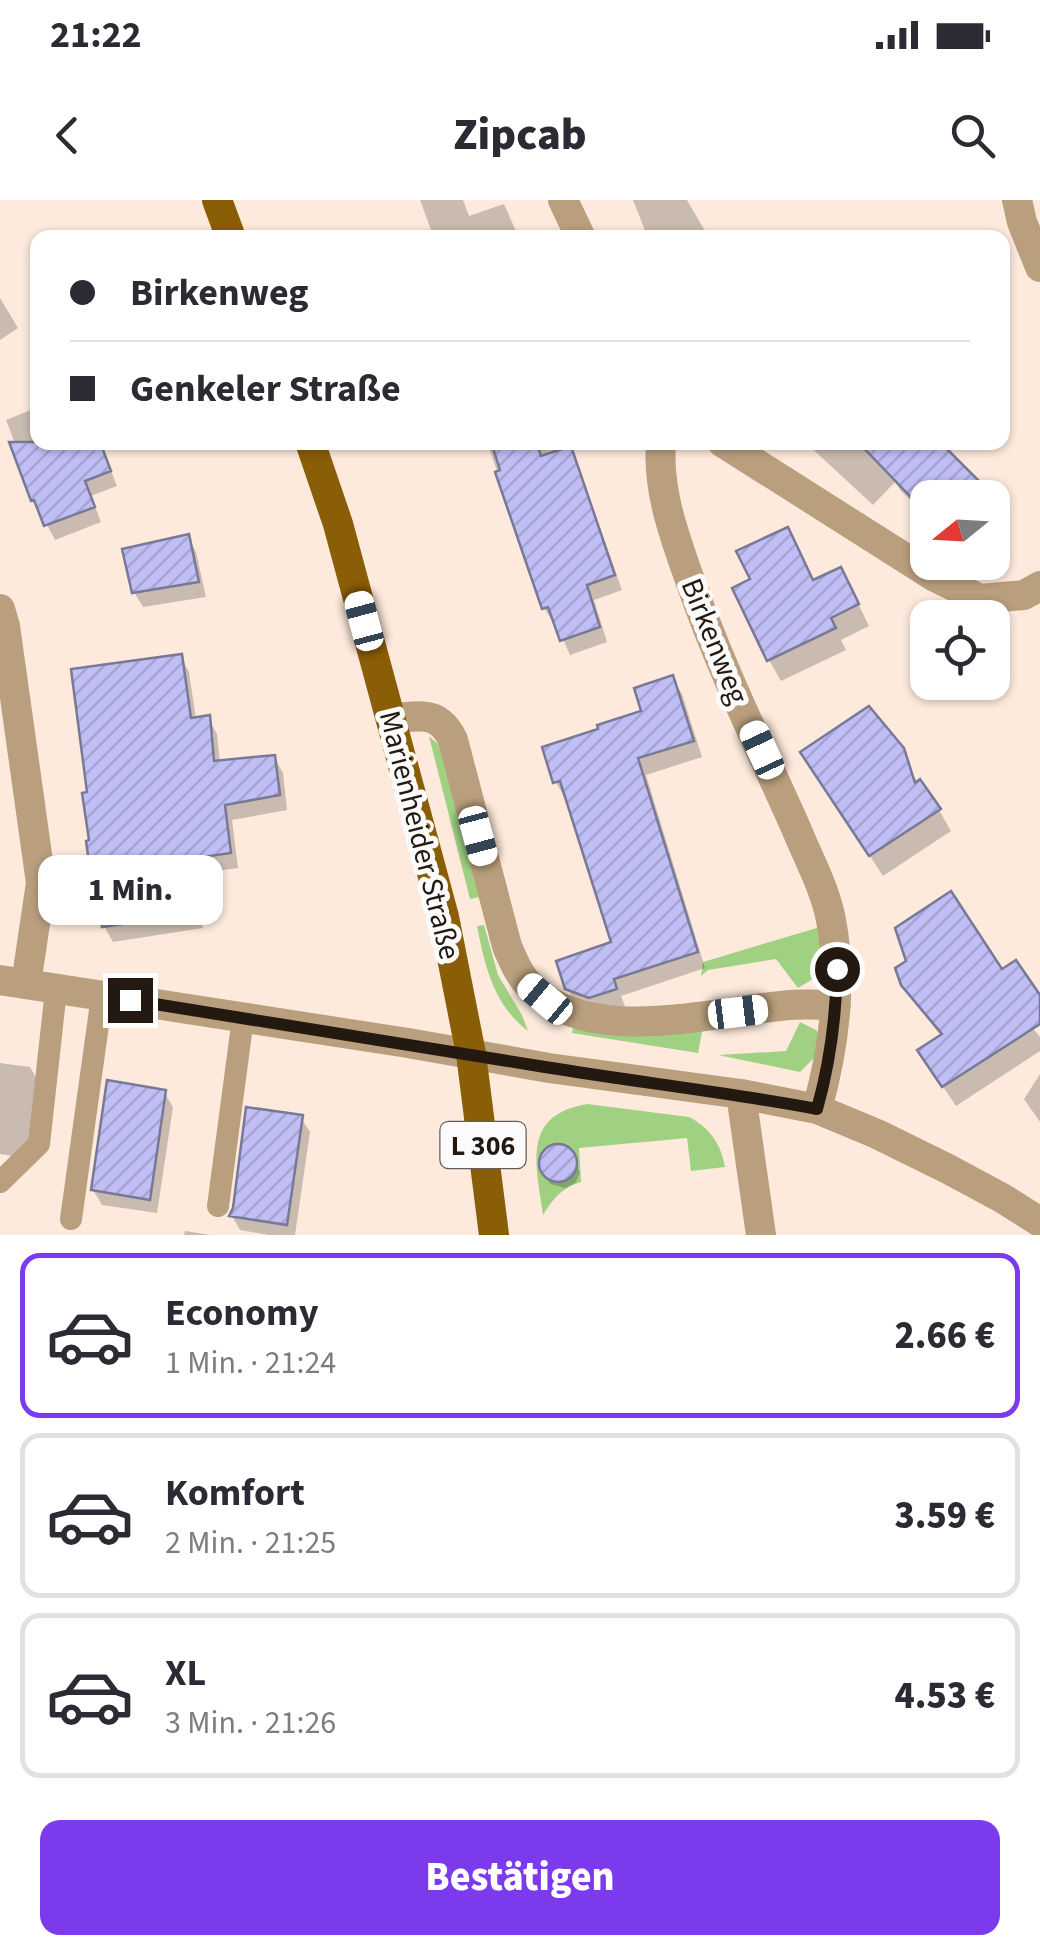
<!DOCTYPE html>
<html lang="de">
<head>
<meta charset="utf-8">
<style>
  :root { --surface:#fff; --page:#f7f7f7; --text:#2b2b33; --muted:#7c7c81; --line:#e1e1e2; --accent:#7c3aed }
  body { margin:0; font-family:"Source Sans 3",sans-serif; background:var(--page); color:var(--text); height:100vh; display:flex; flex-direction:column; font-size:38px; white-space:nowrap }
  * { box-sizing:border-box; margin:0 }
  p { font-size:32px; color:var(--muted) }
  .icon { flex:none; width:55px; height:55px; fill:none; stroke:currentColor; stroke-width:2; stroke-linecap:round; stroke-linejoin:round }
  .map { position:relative; height:1035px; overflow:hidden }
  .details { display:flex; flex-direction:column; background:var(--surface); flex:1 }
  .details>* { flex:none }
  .top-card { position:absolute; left:30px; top:30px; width:980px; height:220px; border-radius:20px; box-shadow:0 2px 8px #0004; display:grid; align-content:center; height:220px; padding:0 40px; background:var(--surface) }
  .needle { width:65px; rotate:252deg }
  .buttons { position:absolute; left:910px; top:280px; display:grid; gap:20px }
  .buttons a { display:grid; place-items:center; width:100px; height:100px; border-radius:20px; background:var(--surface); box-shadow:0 2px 8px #0004; font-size:50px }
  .end { position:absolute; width:45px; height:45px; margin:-22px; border:12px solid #241911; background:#fff; box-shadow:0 0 0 5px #fff }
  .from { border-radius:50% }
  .bubble { position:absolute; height:70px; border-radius:20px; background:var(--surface); box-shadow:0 2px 8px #0004; font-size:32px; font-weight:800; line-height:70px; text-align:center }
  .car { position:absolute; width:30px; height:60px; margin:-30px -15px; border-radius:12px; box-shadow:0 0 8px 2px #0007; background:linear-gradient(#fff 24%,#345 0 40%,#fff 0 76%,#345 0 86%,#fff 0) }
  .top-card b { display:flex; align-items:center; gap:35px; height:95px; font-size:38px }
  .top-card b+b { border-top:2px solid var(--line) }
  .top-card i { width:25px; height:25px; background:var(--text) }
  ul { padding:18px 0 0; list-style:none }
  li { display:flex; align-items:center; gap:30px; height:165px; margin:0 20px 15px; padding:0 20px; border:5px solid var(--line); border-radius:20px }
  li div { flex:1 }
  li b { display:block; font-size:38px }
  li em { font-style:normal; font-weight:800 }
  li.selected { border-color:var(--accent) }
  li>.icon { width:90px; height:90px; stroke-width:1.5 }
  .cta { display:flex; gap:20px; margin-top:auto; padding:20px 40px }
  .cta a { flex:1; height:115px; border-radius:20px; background:var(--accent); color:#fff; font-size:40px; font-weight:800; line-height:115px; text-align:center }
  .status { display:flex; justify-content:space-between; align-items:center; height:70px; padding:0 50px; background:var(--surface); direction:ltr }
  .status svg { height:28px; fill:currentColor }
  header { display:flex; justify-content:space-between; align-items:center; height:130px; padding:0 40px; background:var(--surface); font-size:45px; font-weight:800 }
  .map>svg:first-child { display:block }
  .green { fill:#a0d183 }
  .shadow { fill:#0003 }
  .building { fill:url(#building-hatch); stroke:#797997; stroke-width:2.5 }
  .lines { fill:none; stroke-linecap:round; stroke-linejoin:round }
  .lane { stroke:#b99f7d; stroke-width:22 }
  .street { stroke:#b99f7d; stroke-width:30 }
  .primary { stroke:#8a5d07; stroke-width:30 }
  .route { stroke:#241911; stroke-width:12 }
  .labels { text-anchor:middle; stroke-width:10; stroke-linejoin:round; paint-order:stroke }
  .shield { fill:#fbfbfb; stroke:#645d57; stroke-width:2.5 }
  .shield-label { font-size:28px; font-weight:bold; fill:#241911 }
  .street-label { font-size:30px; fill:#241911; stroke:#fbfbfb }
</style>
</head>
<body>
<div class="status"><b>21:22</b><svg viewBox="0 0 49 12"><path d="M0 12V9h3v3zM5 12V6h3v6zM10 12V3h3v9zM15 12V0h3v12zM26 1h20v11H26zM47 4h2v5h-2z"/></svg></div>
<header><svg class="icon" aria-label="back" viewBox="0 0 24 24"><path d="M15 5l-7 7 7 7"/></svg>Zipcab<svg class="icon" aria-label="search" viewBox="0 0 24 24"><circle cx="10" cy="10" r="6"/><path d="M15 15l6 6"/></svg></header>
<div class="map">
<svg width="1040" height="1035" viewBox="0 0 1040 1035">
  <defs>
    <pattern id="building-hatch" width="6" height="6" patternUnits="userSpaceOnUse" patternTransform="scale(2.5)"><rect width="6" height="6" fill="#c0bff5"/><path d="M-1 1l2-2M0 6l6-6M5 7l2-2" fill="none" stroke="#a5a4d1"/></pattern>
  </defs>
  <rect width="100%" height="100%" fill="#fdeadc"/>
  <path class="green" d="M429 536 440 546 479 697 470 699Z
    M484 725 498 775 522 815 528 831C494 805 485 767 477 726Z
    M820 727 826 771 798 788 776 759 708 770 701 776 703 762Z
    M800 822 816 830 822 838 814 858 800 872 718 855 786 851Z
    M573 827H703L698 853 572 833Z
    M587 904 689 917C710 928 721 944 725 967L691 971 687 938 579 948 581 982C563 987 553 998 543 1015 536 965 521 915 587 904Z"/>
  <path class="shadow" d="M420 0H463L469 16 504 4 519 38H410L431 30Z
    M633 0H687L709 38H648Z
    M0 98 18 128 0 140Z
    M38 207V242H100L117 286 91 296 101 322 55 340 34 300 13 247 16 246 6 220Z
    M487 242H570L622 390 594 400 607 442 570 455 555 421 553 422 544 408Z
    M805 242H895L986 291 990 298H928V318L901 291 895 282 873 305Z
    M992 331 1003 341 1011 355 987 379 971 362H992Z
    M188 337 196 352 206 397 143 407 134 392Z
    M814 382 852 391 869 426 841 440 846 450 781 481 769 460Z
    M180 456 189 472 196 519 208 518 217 534 220 563 274 557 283 573 287 610 232 620 238 668 195 674 203 728 113 742 104 726 101 705 97 698 90 594Z
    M672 478 682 494 702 557 646 575 705 768 621 796 625 806 600 814 577 805 567 788 614 744 568 598 565 599 556 582 545 548 644 512Z
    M901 550 918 584 939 610 951 631 883 676 816 574Z
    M1001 772 1040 800V819L1030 825 1040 837V851L956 906 932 870 942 837 916 805 903 784Z
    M0 863 30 867 38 881 27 956 25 958 0 954Z
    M1040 874V922L1024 899Z
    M164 892 173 907 157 1013 102 1005 93 990Z
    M301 918 310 932 295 1035H269L240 1030 232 1016Z
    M561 946 572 954 580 973 575 983 565 988 550 984 541 963 548 949Z
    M185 1031 211 1035H184Z"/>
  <path class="building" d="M9 242H100L111 271 85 281 95 307 44 326 34 300 31 301Z
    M491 242H536L541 256 571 246 615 375 587 385 600 427 560 441 548 407 542 409 495 272 500 270Z
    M858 242H940L988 290 980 298H928V315Z
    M788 327 813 380 841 367 859 404 831 418 836 428 767 461 732 388 750 379 736 351Z
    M189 334 199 382 132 393 122 349Z
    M182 454 191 518 210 515 214 561 275 555 280 595 225 605 231 653 188 659 196 713 102 727 98 698H94L86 641 89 640 82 593 87 592 71 469Z
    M673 475 694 541 638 558 698 752 614 779 617 789 589 798 565 789 556 761 611 742 560 581 553 583 542 547 598 529 597 525 641 511 634 488Z
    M869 506 904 548 915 583 920 579 941 609 869 656 800 552Z
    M951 691 1002 769 1016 760 1040 795V824L942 887 917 850 942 834 901 785 895 768 906 761 895 728Z
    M107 880 166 890 150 1000 91 990Z
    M246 907 303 915 287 1025 229 1016 233 1008Z
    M539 963a19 19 0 1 1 38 0a19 19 0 1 1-38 0Z"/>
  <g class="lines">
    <path class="lane" d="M0 982 39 944 56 790
      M218 1006 243 818
      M71 1019 102 796"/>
    <path class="street" d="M563 0 581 38
      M1017 0 1022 22 1040 67
      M661 242C657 291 675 338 691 383 720 467 760 547 796 628 808 658 825 688 831 720 843 783 834 848 817 909
      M722 242 935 377 980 399 1024 395 1040 386
      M0 409 5 426 41 683 26 784
      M391 518C420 517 438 509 453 540L507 746C513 760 519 775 530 786 588 848 715 811 790 805 805 804 821 805 836 805
      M0 780 408 843 549 868 741 894 817 909 877 934 948 969 1002 998 1040 1022
      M741 894 761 1035"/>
    <path class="primary" d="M217 0 231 38
      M310 242 338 324 444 717 471 854 494 1035"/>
  </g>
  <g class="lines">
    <path class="route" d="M130 800C269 822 407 845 545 867 636 882 727 892 817 909 830 863 836 817 837 769"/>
  </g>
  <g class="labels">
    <rect class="shield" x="440.5" y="922" width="85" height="46" rx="8"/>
    <g class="shield-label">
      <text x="483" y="955">L 306</text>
    </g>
    <g class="street-label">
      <text transform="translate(715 441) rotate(68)" y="10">Birkenweg</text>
      <text transform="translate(420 635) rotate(76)" y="10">Marienheider Straße</text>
    </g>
  </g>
</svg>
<div class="buttons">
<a><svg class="needle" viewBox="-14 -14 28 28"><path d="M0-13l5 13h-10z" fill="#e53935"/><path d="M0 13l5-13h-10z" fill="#7c7c81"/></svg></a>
<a><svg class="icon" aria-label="locate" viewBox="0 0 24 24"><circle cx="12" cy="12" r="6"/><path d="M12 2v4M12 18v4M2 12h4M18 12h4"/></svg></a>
</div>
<i class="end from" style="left:837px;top:769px"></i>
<i class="end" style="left:130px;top:800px"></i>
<div class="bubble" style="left:38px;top:655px;width:185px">1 Min.</div>
<i class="car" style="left:364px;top:421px;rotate:345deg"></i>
<i class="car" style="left:762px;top:550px;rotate:335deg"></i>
<i class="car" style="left:478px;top:636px;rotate:165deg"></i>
<i class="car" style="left:545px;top:799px;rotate:310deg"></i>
<i class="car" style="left:738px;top:812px;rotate:83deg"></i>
<div class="top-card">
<b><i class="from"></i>Birkenweg</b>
<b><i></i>Genkeler Straße</b>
</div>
</div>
<section class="details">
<ul>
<li class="selected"><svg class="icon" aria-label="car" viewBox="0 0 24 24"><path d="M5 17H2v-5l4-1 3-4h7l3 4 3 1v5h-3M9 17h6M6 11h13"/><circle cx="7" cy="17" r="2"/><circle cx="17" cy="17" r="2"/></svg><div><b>Economy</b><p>1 Min. · 21:24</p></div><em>2.66 €</em></li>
<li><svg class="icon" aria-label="car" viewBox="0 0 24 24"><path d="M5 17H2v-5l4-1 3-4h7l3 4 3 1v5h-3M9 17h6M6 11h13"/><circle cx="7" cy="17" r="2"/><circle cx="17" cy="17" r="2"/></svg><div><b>Komfort</b><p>2 Min. · 21:25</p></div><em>3.59 €</em></li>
<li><svg class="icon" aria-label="car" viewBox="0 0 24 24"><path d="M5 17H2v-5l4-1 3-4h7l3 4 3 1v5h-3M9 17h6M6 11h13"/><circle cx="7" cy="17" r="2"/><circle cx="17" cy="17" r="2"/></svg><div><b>XL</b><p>3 Min. · 21:26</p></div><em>4.53 €</em></li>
</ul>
<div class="cta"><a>Bestätigen</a></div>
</section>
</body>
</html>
